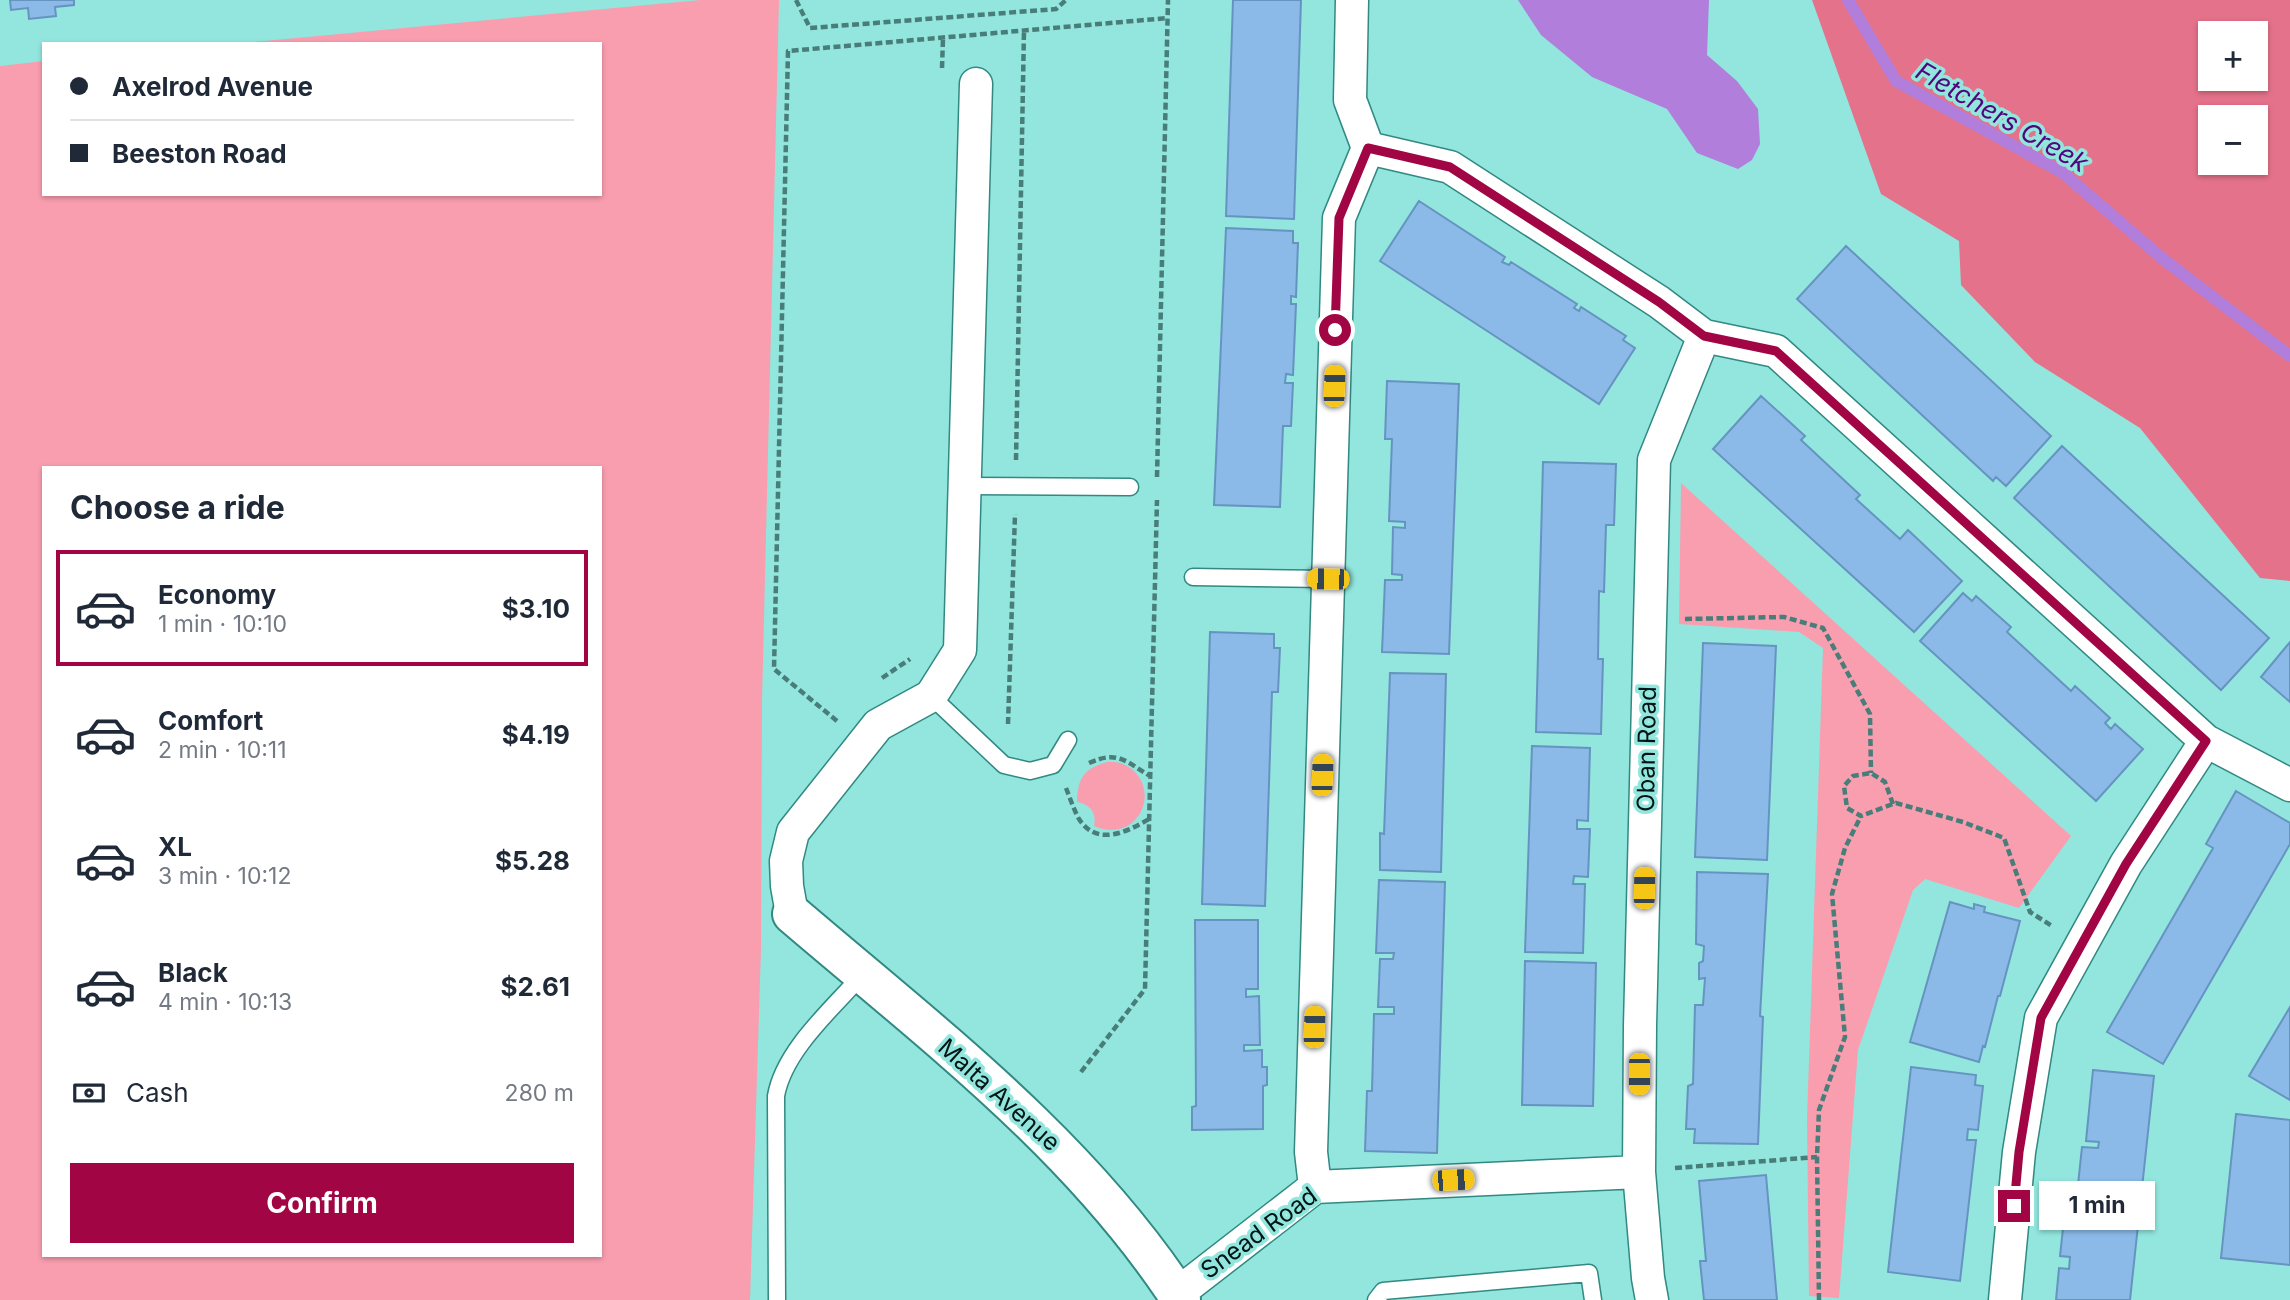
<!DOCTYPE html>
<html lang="en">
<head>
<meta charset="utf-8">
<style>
  :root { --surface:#fff; --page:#f2f2f3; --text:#1f2937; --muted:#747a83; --line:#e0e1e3; --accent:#a10543 }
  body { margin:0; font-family:Inter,sans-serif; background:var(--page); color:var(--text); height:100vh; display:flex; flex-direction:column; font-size:26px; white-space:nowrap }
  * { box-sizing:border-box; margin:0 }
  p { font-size:23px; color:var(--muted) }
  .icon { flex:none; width:38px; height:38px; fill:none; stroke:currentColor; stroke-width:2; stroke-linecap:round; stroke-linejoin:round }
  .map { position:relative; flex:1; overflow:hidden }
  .sheet { position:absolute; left:42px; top:466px; width:560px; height:791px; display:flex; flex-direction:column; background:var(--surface); border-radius:0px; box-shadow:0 2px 5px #0004 }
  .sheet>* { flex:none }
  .top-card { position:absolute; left:42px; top:42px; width:560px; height:154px; border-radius:0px; box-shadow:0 2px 5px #0004; display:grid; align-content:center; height:154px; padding:0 28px; background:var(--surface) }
  .tools { position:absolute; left:2198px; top:21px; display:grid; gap:14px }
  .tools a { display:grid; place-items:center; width:70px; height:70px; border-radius:0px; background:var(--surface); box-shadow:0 2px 5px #0004; font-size:35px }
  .end { position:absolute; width:32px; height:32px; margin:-16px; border:9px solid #a10543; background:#fff; box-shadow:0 0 0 4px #fff }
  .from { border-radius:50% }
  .bubble { position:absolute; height:49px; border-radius:0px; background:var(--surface); box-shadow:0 2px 5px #0004; font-size:23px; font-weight:700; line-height:49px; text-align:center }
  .car { position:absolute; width:21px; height:42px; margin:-21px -10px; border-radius:9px; box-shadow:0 0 5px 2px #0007; background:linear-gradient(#f5c518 24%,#345 0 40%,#f5c518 0 76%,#345 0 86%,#f5c518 0) }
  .top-card b { display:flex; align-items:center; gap:24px; height:66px; font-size:26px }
  .top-card b+b { border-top:2px solid var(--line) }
  .top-card i { width:18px; height:18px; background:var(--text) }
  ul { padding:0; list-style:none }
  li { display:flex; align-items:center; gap:21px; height:116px; margin:0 14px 10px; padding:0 14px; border:4px solid transparent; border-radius:0px }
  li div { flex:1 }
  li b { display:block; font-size:26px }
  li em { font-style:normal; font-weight:700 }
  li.current { border-color:var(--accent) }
  li>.icon { width:63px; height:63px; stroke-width:1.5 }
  h2 { padding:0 28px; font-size:32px; line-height:84px }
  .pay { display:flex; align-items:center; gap:18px; height:77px; padding:0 28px; font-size:26px }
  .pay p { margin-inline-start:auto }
  .action { display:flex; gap:14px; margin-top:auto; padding:14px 28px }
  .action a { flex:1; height:80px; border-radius:0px; background:var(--accent); color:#fff; font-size:28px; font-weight:700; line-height:80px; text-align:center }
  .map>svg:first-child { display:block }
  .green { fill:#f99eaf; fill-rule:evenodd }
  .forest { fill:#e4728a; fill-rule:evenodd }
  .water { fill:#b17edc }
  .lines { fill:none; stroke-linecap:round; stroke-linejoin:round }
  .stream { stroke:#b17edc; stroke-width:12 }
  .building { fill:#8bbae8; stroke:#6694c0; stroke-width:2 }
  .service-casing { stroke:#318982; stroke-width:19 }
  .minor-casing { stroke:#318982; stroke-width:35 }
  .tertiary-casing { stroke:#318982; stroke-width:42 }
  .path { stroke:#497d79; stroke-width:4.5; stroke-dasharray:7 3.5; stroke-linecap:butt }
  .service { stroke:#fff; stroke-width:16 }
  .minor { stroke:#fff; stroke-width:32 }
  .tertiary { stroke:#fff; stroke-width:38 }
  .route { stroke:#a10543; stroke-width:9 }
  .labels { text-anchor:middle; stroke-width:7; stroke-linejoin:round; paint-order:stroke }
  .street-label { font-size:24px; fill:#001514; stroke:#92e6de }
  .water-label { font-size:26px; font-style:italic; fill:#53057c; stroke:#92e6de }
</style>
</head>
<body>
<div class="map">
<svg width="2290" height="1300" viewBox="0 0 2290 1300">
  <rect width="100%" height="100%" fill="#92e6de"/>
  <path class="green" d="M700 0H779L762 700 761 949 750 1300H0V66L44 61V194H600V44H233ZM44 467H600V1255H44Z
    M1681 483 2071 836 2019 908 1925 879 1913 890 1858 1050 1839 1298 1809 1296 1807 1119 1823 648 1799 632 1679 624Z
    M1107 762C1112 762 1119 762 1123 764 1165 783 1141 846 1094 826 1097 813 1090 804 1077 802 1078 778 1083 769 1107 762Z"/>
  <path class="forest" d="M1812 0H2290V581L2260 578 2140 428 2035 362 1961 285 1959 241 1881 194ZM2210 33H2256V79H2210ZM2210 117H2256V163H2210Z"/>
  <path class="water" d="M1518 0H1709L1707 55 1737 81 1758 109 1760 144 1752 160 1738 169 1697 153 1667 109 1592 77 1541 35Z"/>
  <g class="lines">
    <path class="stream" d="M1848 0 1896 81 2063 173 2163 259 2290 356"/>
  </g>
  <path class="building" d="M10 0H74V5L55 7 56 16 29 19 28 8 11 10Z
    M1233 0H1301L1294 219 1226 216Z
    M1419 201 1505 257 1502 262 1509 265 1511 262 1577 304 1574 308 1579 311 1581 307 1626 336 1623 340 1635 348 1599 404 1380 261Z
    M1226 228 1293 231V243H1298L1296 297 1291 296V304H1296L1293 375 1286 374 1285 383H1293L1291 426H1283L1280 507 1214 505Z
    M1846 246 2051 436 2006 486 1996 477 1993 481 1797 299Z
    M1387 381 1459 384 1449 654 1382 652 1385 580H1402V575L1392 574 1393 527 1405 528V522L1389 521 1392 439H1385Z
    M1761 396 1805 436 1801 440 1860 495 1856 499 1900 539 1908 530 1962 581 1914 632 1713 449Z
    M2062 446 2269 638 2221 690 2014 498Z
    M1543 462 1616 464 1614 525H1606L1604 592 1599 591 1598 659H1603L1601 734 1536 732Z
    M1963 593 1972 601 1976 596 2011 627 2007 632 2071 691 2075 686 2110 718 2105 723 2111 729 2115 724 2143 749 2096 801 1920 641Z
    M1210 632 1274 634V648H1280L1278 692H1272L1265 906 1202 904Z
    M2290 642V702L2261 677Z
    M1703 643 1776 646 1767 860 1695 857Z
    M1390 673 1446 674 1441 872 1380 870V833L1384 834Z
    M1532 746 1590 748 1588 821 1577 820V829H1590L1588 877 1574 876 1573 884H1585L1583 953 1525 952Z
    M2236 791 2290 823V844L2163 1064 2107 1032 2213 848 2206 844Z
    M1697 872 1768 874 1760 1016 1763 1017 1758 1144 1694 1143 1695 1129H1686L1688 1086 1693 1084 1695 1005H1703L1705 978 1699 979V963L1703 961 1704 946 1696 944Z
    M1379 880 1445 882 1437 1153 1365 1151 1367 1091H1372L1374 1014H1394V1007H1378L1380 959H1393L1394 953H1376Z
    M1950 902 1974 909V904L1985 907 1984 912 2020 921 2000 996H1998L1985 1047 1983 1046 1979 1062 1910 1042Z
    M1195 920H1258V989H1246V997L1259 996 1260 1045H1244V1051L1262 1050V1067H1267V1085L1263 1086V1129L1192 1130V1107L1196 1106Z
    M1525 961 1596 963 1593 1106 1522 1105Z
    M2290 1007V1100L2249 1076Z
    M1911 1067 1976 1075 1975 1085 1983 1086 1978 1130 1968 1129 1967 1140H1976L1960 1281 1888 1272Z
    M2093 1070 2154 1076 2130 1300H2056L2059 1268 2069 1269 2070 1257 2060 1256 2065 1210 2071 1211 2072 1199 2092 1202V1196L2077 1194 2082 1147 2098 1148 2099 1142 2086 1141Z
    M2236 1114 2290 1120V1265L2221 1258Z
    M1766 1175 1777 1300H1704L1700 1261H1706L1699 1181Z"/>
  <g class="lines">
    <g class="service-casing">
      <path id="service" d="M964 486 1130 487
        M1193 577 1328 579
        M931 696 1004 765 1030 771 1053 765 1068 740
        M777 1300 776 1096C784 1050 833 1008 863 974
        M1376 1300 1383 1291 1589 1273 1593 1300"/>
    </g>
    <g class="minor-casing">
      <path id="minor" d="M1352 0 1350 100 1368 148
        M792 914 787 886 786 861 793 832 878 725 931 696 960 650 976 84
        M1315 1187 1311 1152 1339 218 1368 148 1450 167 1659 302 1704 336 1776 351 2206 741 2290 785
        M1177 1294 1315 1187 1639 1172
        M1652 1300 1648 1278 1639 1172 1640 1026 1654 460 1704 336
        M2005 1300 2019 1152 2041 1018 2126 864 2206 741"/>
    </g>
    <g class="tertiary-casing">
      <path id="tertiary" d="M792 914C931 1033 1080 1145 1181 1300"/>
    </g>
    <path class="path" d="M796 0 810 28 1056 9 1066 0
      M942 68 943 38
      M1016 460 1024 30
      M1157 477 1168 0
      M1685 619 1784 617 1823 628 1870 714 1871 773
      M882 678 910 659
      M837 721 774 669 788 51 1168 18
      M1008 724 1015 514
      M1089 763C1118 750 1125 761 1150 776
      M1066 788C1070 798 1074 810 1079 819 1097 847 1127 832 1149 819
      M1893 804 1885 782 1871 773 1853 776 1844 786 1847 808 1861 816 1893 804 1896 803 1963 822 2004 838 2030 912 2052 926
      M1081 1072 1145 989 1157 500
      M1675 1168 1817 1157
      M1819 1300 1817 1157 1819 1110 1845 1037 1832 894 1845 848 1861 816"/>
    <use href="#service" class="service"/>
    <use href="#minor" class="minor"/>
    <use href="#tertiary" class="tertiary"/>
  </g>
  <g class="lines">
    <path class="route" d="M1335 330 1339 218 1368 148 1450 167 1659 302 1704 336 1776 351 2206 741 2126 864 2041 1018 2019 1152 2014 1206"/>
  </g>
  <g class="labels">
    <g class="street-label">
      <text transform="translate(1647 749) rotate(-89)" y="8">Oban Road</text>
      <text transform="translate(999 1095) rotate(42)" y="8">Malta Avenue</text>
      <text transform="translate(1259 1233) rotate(-36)" y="8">Snead Road</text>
    </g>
    <g class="water-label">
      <text transform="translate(2002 117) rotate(30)" y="9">Fletchers Creek</text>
    </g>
  </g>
</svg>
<div class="tools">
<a>+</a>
<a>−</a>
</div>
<i class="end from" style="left:1335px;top:330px"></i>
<i class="end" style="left:2014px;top:1206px"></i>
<div class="bubble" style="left:2039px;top:1181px;width:116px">1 min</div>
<i class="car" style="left:1334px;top:386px;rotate:2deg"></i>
<i class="car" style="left:1328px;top:579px;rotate:271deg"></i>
<i class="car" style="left:1322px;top:775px;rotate:2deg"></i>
<i class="car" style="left:1644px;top:888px;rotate:1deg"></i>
<i class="car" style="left:1314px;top:1027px;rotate:2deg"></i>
<i class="car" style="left:1639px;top:1074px;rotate:180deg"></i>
<i class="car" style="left:1453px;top:1180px;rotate:87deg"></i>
<div class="top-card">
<b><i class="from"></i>Axelrod Avenue</b>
<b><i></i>Beeston Road</b>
</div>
<section class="sheet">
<h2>Choose a ride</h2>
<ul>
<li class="current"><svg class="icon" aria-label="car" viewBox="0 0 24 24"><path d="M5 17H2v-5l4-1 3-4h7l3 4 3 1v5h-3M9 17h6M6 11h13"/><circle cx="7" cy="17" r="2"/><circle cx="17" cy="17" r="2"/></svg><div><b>Economy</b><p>1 min · 10:10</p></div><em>$3.10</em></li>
<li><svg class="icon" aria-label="car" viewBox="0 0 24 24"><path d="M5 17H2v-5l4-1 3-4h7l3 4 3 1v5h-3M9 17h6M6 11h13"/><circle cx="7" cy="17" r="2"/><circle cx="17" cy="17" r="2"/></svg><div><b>Comfort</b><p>2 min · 10:11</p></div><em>$4.19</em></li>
<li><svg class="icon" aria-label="car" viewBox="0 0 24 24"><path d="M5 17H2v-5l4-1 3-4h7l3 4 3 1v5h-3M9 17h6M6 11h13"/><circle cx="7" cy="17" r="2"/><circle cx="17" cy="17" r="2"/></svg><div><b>XL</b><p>3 min · 10:12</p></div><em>$5.28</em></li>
<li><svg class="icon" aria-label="car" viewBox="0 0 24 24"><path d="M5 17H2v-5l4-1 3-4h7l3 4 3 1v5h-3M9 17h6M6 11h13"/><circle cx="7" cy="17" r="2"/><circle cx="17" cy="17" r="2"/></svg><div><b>Black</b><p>4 min · 10:13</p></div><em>$2.61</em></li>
</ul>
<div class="pay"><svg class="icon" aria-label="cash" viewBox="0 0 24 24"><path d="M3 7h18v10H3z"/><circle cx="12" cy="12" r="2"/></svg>Cash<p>280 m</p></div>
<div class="action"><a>Confirm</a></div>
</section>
</div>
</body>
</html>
